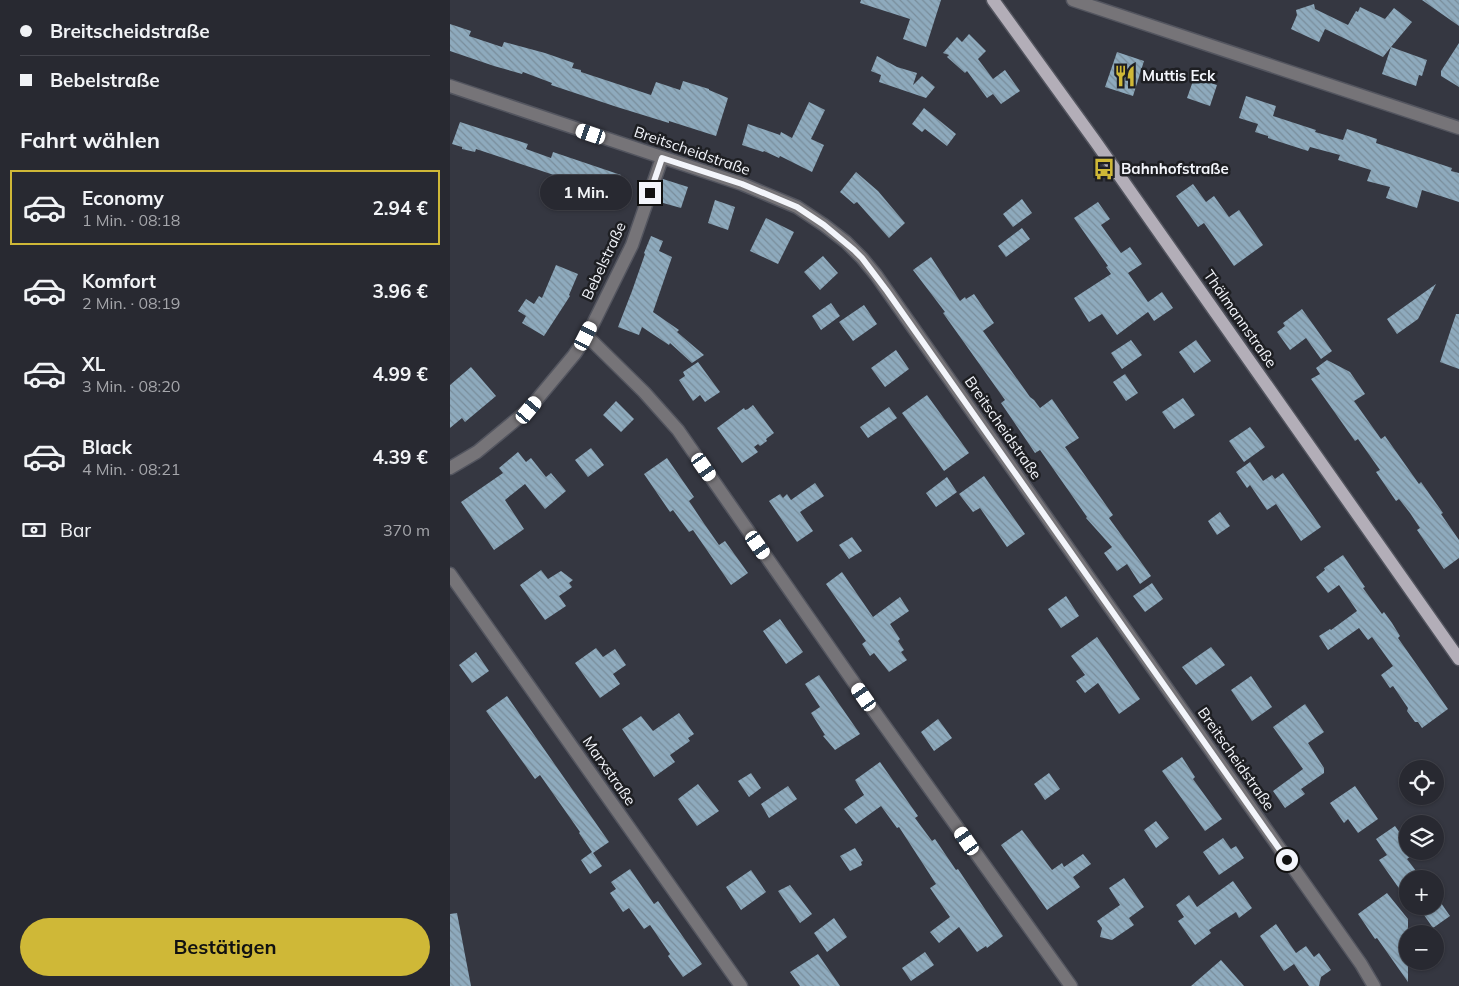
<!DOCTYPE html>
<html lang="de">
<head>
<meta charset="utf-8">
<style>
  :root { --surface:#282931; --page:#34353d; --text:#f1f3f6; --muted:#a5a6ab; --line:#44454d; --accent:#cfb837 }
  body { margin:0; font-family:Mulish,sans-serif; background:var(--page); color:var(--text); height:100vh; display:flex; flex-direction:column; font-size:19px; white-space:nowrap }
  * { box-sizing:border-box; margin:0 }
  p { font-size:16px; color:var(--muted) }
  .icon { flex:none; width:28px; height:28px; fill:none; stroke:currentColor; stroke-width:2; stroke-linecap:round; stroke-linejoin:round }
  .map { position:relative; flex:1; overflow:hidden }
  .drawer { display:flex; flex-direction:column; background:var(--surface); width:450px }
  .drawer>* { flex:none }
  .hud { display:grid; align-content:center; height:110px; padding:0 20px; background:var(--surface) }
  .fabs { position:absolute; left:949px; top:760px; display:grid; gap:10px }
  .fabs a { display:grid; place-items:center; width:45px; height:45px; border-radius:50%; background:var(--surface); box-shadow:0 1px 4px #0004,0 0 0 1px var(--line); font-size:25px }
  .end { position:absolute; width:22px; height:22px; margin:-11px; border:6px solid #f3f5fb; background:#111; box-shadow:0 0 0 2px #111 }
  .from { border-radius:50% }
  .bubble { position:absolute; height:35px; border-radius:18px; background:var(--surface); box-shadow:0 1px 4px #0004,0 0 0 1px var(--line); font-size:16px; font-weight:700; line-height:35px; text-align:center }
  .car { position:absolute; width:15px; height:30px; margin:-15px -8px; border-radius:6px; box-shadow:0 0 4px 1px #0007; background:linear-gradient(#fff 24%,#345 0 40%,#fff 0 76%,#345 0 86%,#fff 0) }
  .hud b { display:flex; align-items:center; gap:18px; height:48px; font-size:19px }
  .hud b+b { border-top:1px solid var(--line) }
  .hud i { width:12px; height:12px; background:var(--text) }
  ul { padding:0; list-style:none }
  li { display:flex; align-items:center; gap:15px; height:75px; margin:0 10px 8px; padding:0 10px; border:2px solid transparent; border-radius:0px }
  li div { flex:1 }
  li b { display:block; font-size:19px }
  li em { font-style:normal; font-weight:700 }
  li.active { border-color:var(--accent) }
  li>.icon { width:45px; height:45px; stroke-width:1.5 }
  h2 { padding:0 20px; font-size:22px; line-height:60px }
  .pay { display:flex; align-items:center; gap:12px; height:55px; padding:0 20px; font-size:19px }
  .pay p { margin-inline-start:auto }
  .button { display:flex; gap:10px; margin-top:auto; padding:10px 20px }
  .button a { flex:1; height:58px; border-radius:30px; background:var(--accent); color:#111; font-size:20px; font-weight:700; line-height:58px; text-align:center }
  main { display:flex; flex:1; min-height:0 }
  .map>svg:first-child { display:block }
  .building { fill:url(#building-back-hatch) }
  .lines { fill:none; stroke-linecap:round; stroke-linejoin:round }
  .minor-casing { stroke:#53555f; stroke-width:15 }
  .major-casing { stroke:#53555f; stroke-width:15 }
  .minor { stroke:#767478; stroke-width:12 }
  .major { stroke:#b3aeb8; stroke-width:12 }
  .route { stroke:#f3f5fb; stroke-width:6 }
  .labels { text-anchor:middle; stroke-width:5; stroke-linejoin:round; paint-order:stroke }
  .poi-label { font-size:15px; font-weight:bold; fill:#f3f5fb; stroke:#1e1f23; text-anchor:start }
  .street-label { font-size:15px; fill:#f3f5fb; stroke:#1e1f23 }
</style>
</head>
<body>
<main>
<section class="drawer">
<div class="hud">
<b><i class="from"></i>Breitscheidstraße</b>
<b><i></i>Bebelstraße</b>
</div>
<h2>Fahrt wählen</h2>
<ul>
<li class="active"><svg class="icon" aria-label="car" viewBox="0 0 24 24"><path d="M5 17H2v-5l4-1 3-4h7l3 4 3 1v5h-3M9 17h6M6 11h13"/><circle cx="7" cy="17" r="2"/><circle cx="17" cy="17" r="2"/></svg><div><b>Economy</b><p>1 Min. · 08:18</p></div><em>2.94 €</em></li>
<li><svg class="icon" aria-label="car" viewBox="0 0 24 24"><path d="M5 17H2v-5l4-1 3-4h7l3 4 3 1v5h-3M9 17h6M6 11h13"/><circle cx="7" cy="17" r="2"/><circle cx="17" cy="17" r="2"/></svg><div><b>Komfort</b><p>2 Min. · 08:19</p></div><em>3.96 €</em></li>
<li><svg class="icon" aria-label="car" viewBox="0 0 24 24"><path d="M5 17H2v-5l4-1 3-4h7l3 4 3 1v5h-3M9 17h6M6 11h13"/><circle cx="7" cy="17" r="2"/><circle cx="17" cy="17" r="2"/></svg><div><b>XL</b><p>3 Min. · 08:20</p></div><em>4.99 €</em></li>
<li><svg class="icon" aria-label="car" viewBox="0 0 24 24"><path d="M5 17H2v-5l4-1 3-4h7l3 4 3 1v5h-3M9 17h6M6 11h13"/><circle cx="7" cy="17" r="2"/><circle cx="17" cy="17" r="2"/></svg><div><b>Black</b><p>4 Min. · 08:21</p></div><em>4.39 €</em></li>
</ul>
<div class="pay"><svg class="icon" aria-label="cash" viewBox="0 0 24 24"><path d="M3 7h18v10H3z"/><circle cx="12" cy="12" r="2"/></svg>Bar<p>370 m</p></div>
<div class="button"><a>Bestätigen</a></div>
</section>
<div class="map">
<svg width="1009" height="986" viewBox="0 0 1009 986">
  <defs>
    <pattern id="building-back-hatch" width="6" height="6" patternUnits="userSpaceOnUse" patternTransform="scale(1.25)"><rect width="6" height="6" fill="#8eaabd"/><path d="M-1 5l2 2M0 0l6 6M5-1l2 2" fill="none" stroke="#798d9b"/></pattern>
  </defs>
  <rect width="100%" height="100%" fill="#353741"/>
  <path class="building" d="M411 0H491L476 47 453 39 460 19 410 3Z
    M972 0H1009V26Z
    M864 4 865 9 898 25 906 11 908 12 910 7 935 19 944 8 962 22 941 47 977 60 972 76 969 75 966 86 932 74 941 47 933 57 875 29 869 42 841 29 847 15 846 10Z
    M0 24 21 31 19 36 52 47 54 42 95 53 124 63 122 68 131 70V72L201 95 206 82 230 90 233 81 259 89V90L278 98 266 136 219 121V123L167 107 101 85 102 83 73 72 72 74 44 66 0 51Z
    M519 34 536 51 528 59 543 79 555 70 570 91 551 104 543 94 537 98 517 71 515 73 497 57 499 55 493 53 507 37 512 42Z
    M1009 43V87L991 76V71Z
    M667 52 694 61 683 96 655 87Z
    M427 56 447 67 467 73 463 85 472 76 485 87 476 98 429 82 431 75 421 71Z
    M744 78 767 85 760 106 737 98Z
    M796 96 826 106 823 116 866 130 865 132 893 140 897 129 927 139 926 143 1002 168 1001 171 1009 173V202L972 190 967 208 936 198 940 187 917 181 921 170 888 160 890 155 860 147 858 151 818 138V136L805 132 808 124 789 118Z
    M359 102 375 110 361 139 374 145 362 172 330 156 329 158 314 151 313 152 292 145 298 124 330 135 331 132 342 138Z
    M474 108 506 134 497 146 475 129 472 132 462 124Z
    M10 122 78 144 76 149 101 158 103 152 171 175 161 203 155 208 145 204 144 207 131 202 137 186 26 149 25 152 12 149V147L2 144Z
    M406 172 428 191 455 223 439 238 407 202 404 204 390 192Z
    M213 179 238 187 231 208 206 201Z
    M743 184 756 202 764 196 779 217 789 210 813 245 784 266 754 223 748 227 726 196Z
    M572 199 582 213 563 227 553 214Z
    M265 200 285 207 278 230 258 223Z
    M648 202 660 219 651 225 671 253 680 247 692 264 678 273 698 302 712 292 723 308 704 321 698 312 667 335 652 314 639 322 624 298 661 274 656 267 658 266 624 218Z
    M316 218 344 232 328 264 300 251Z
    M572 228 580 239 556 257 548 246Z
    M201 236 213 241 209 251 222 257 203 312 229 330 227 332 254 355 242 363 220 343 219 345 192 327 189 335 168 327 182 291 195 254 194 253Z
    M373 256 388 273 370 290 354 272Z
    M481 257 510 301 515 297 516 299 524 294 544 323 533 331 580 397 584 400 590 408 602 399 629 438 615 447 663 515 659 518 701 576 690 584 677 564 667 571 654 553 662 547 636 518 637 517 590 450 585 453 551 403 555 400 493 313 495 312 463 270Z
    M106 265 128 274 119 295 120 296 94 336 72 323 76 316 68 311 76 299 84 304 89 296 92 298Z
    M986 284 968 319 947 334 937 319Z
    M381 303 390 316 371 330 362 316Z
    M414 305 427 324 403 341 389 322Z
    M852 309 882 351 871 359 856 338 840 350 827 332 835 326 833 323Z
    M1006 314H1009V369L990 362Z
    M681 340 692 355 672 369 661 353Z
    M746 340 761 361 744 373 729 352Z
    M446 350 459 369 435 387 421 368Z
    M877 360 900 372 915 394 904 401 931 439 935 436 969 484 971 482 993 513 991 514 1009 540V558L994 569 967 530 970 528 960 513 949 499 946 501 926 472 930 470 908 439 905 441 861 379 870 374 866 368Z
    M248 362 270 392 255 402 250 395 243 401 229 380 235 376 233 372Z
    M21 367 46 396 15 422 12 418 0 428V385Z
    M675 374 688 393 676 401 663 382Z
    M477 395 519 453 494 471 452 413Z
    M733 398 745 415 724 429 712 412Z
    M166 401 184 419 171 432 153 415Z
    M303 405 324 433 316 439 317 441 310 446 308 444 304 447 308 452 292 463 267 428 294 408 295 410 298 409Z
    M439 407 447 418 418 438 410 427Z
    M800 427 815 447 794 462 779 441Z
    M141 448 154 465 138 477 125 460Z
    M68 452 76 462 81 458 96 477 101 473 116 491 95 509 75 484 55 500 74 529 44 550 11 502 53 473 49 468Z
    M217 458 244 497 239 501 253 522 269 545 275 541 298 573 281 585 243 530 239 532 223 510 220 512 194 474Z
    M800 462 813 481 822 475 825 479 833 473 871 527 851 541 826 504 817 510 800 485 797 488 786 472Z
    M534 476 575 534 557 547 530 508 523 512 509 494Z
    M497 477 507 492 486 507 476 493Z
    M365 483 374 496 350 512 363 531 347 542 319 501 330 494 333 498 337 494 341 500Z
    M770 512 780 526 767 535 758 521Z
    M402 537 412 551 399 559 389 545Z
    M893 555 915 587 913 588 932 614 934 612 942 623 950 636 948 638 998 709 972 728 968 722H965L957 711 958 708 943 686 940 688 931 675 943 666 922 637 918 640 909 628 878 650 869 636 880 629 881 630 907 611 889 585 878 593 866 577 875 570 874 568Z
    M91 570 98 579 111 571 123 580 119 583 122 587 109 596 116 606 95 620 70 585Z
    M392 572 423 617 450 597 459 611 440 624 450 639 448 641 454 650 451 652 457 660 439 672 424 653 420 656 412 644 416 641 376 584Z
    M702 583 713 599 695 612 683 596Z
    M616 596 629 616 611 628 598 609Z
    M330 619 353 652 336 664 313 631Z
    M647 637 690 699 669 714 648 683 635 693 626 681 635 675 621 656Z
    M761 647 775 665 746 685 732 667Z
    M146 648 153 657 165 649 176 665 163 674 170 684 150 698 125 663Z
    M26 652 39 671 22 683 9 665Z
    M369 675 410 734 385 750 373 736 375 735 361 713 370 707 355 684Z
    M801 676 822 707 802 721 781 690Z
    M57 696 159 842 143 853 152 866 140 874 131 860 142 852 129 833 130 832 90 775 85 779 36 711Z
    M855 704 874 732 858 743 874 768V773L851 789 855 794 835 808 823 791 853 769 823 727Z
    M229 713 244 734 238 738 240 741 220 755 225 762 204 777 172 729 191 716 203 731Z
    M488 719 502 738 484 751 471 732Z
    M732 757 745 777 743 779 772 819 755 831 712 771Z
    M430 762 468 816 465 818 482 841 485 839 506 870 508 869 553 936 537 948 536 946 527 952 509 927 489 943 480 932 500 917 480 888 486 884 449 827 447 828 431 806 406 824 394 809 414 795 405 780Z
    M301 773 311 788 299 797 288 781Z
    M599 773 610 789 595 800 584 784Z
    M248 784 269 811 247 826 228 799Z
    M338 786 347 799 319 818 311 804Z
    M905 786 928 819 908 833 898 819 894 823 880 803Z
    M706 821 719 838 706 848 694 830Z
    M945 826 958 844V851H962L964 854 957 859 972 879H958V901L929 860 937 855 926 839Z
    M572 830 602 870 612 863 614 867 633 854 641 864 623 877 630 887 597 910 551 845Z
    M773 838 781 849 786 846 794 858 769 875 753 852Z
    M405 848 413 861 411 862 412 865 400 871 390 856Z
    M180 869 204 904 208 901 252 964 233 977 218 956 220 954 200 925 194 929 179 908 173 912 160 893 166 889 161 882Z
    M301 870 316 892 291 910 276 887Z
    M674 878 694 907 679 918 684 925 662 940 650 937 652 928 647 921 670 905 659 888Z
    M783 881 802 908 789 918 786 912 759 930 761 933 745 945 728 921 734 917 726 905 739 895 747 907Z
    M340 885 362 914 350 923 328 891Z
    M937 893 958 919V982L927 938 925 939 908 914Z
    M991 903 1000 916 983 928 974 915Z
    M7 913 21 986H0V914Z
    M384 918 397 937 377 952 364 933Z
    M826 924 846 953 856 946 864 957 869 953 881 970 871 977 869 986H859L844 964 834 971 810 936Z
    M475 952 484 965 461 981 452 968Z
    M368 954 390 986H350L340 972Z
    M771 960 794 986H741Z"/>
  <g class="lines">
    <g class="minor-casing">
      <path id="minor" d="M623 0 1009 128
        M0 86 292 184 347 207 374 225 396 242 412 258 426 275 911 964 924 986
        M137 336 194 392 228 430 414 697 621 986
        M0 468 27 452 79 409 124 355 137 336 182 245 212 158
        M0 574 291 986"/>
    </g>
    <g class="major-casing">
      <path id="major" d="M543 0 645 141 1009 659"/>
    </g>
    <use href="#minor" class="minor"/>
    <use href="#major" class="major"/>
  </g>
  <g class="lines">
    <path class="route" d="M200 193 212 158 292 184 347 207 374 225 404 250 412 258 437 291 837 860"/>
  </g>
  <defs>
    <g id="restaurant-bare" transform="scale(1.725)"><path d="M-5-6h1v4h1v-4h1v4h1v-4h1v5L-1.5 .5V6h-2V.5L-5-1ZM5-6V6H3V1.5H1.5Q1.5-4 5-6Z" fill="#cfb837" stroke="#1e1f23" stroke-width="2.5" paint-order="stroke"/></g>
    <g id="bus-bare" transform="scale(1.725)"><path d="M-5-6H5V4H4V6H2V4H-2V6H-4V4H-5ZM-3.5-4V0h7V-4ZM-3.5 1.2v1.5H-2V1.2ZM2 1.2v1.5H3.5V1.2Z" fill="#cfb837" stroke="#1e1f23" stroke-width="2.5" paint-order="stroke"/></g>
  </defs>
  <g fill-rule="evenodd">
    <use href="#restaurant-bare" x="675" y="76"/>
    <use href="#bus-bare" x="654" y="169"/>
  </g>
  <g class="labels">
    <g class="poi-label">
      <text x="692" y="81">Muttis Eck</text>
      <text x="671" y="174">Bahnhofstraße</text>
    </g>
    <g class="street-label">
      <text transform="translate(242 151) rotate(19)" y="5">Breitscheidstraße</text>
      <text transform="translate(154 261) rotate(-65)" y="5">Bebelstraße</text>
      <text transform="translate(790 319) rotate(55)" y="5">Thälmannstraße</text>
      <text transform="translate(553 428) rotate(55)" y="5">Breitscheidstraße</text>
      <text transform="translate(786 759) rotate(55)" y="5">Breitscheidstraße</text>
      <text transform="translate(159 771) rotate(55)" y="5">Marxstraße</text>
    </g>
  </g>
</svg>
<div class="fabs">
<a><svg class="icon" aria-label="locate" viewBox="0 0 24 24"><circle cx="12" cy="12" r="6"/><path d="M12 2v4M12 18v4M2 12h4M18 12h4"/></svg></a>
<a><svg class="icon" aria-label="layers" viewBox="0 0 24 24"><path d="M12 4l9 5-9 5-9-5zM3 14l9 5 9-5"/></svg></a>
<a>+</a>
<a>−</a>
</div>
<i class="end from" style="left:837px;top:860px"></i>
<i class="end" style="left:200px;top:193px"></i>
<div class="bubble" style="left:90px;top:175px;width:92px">1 Min.</div>
<i class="car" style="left:141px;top:134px;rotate:289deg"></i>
<i class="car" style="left:136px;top:336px;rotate:27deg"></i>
<i class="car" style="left:79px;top:410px;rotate:40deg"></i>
<i class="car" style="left:254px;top:467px;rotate:145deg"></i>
<i class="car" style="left:308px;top:545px;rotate:145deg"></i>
<i class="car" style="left:414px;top:697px;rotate:325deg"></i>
<i class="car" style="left:517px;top:841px;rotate:325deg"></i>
</div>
</main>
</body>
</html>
